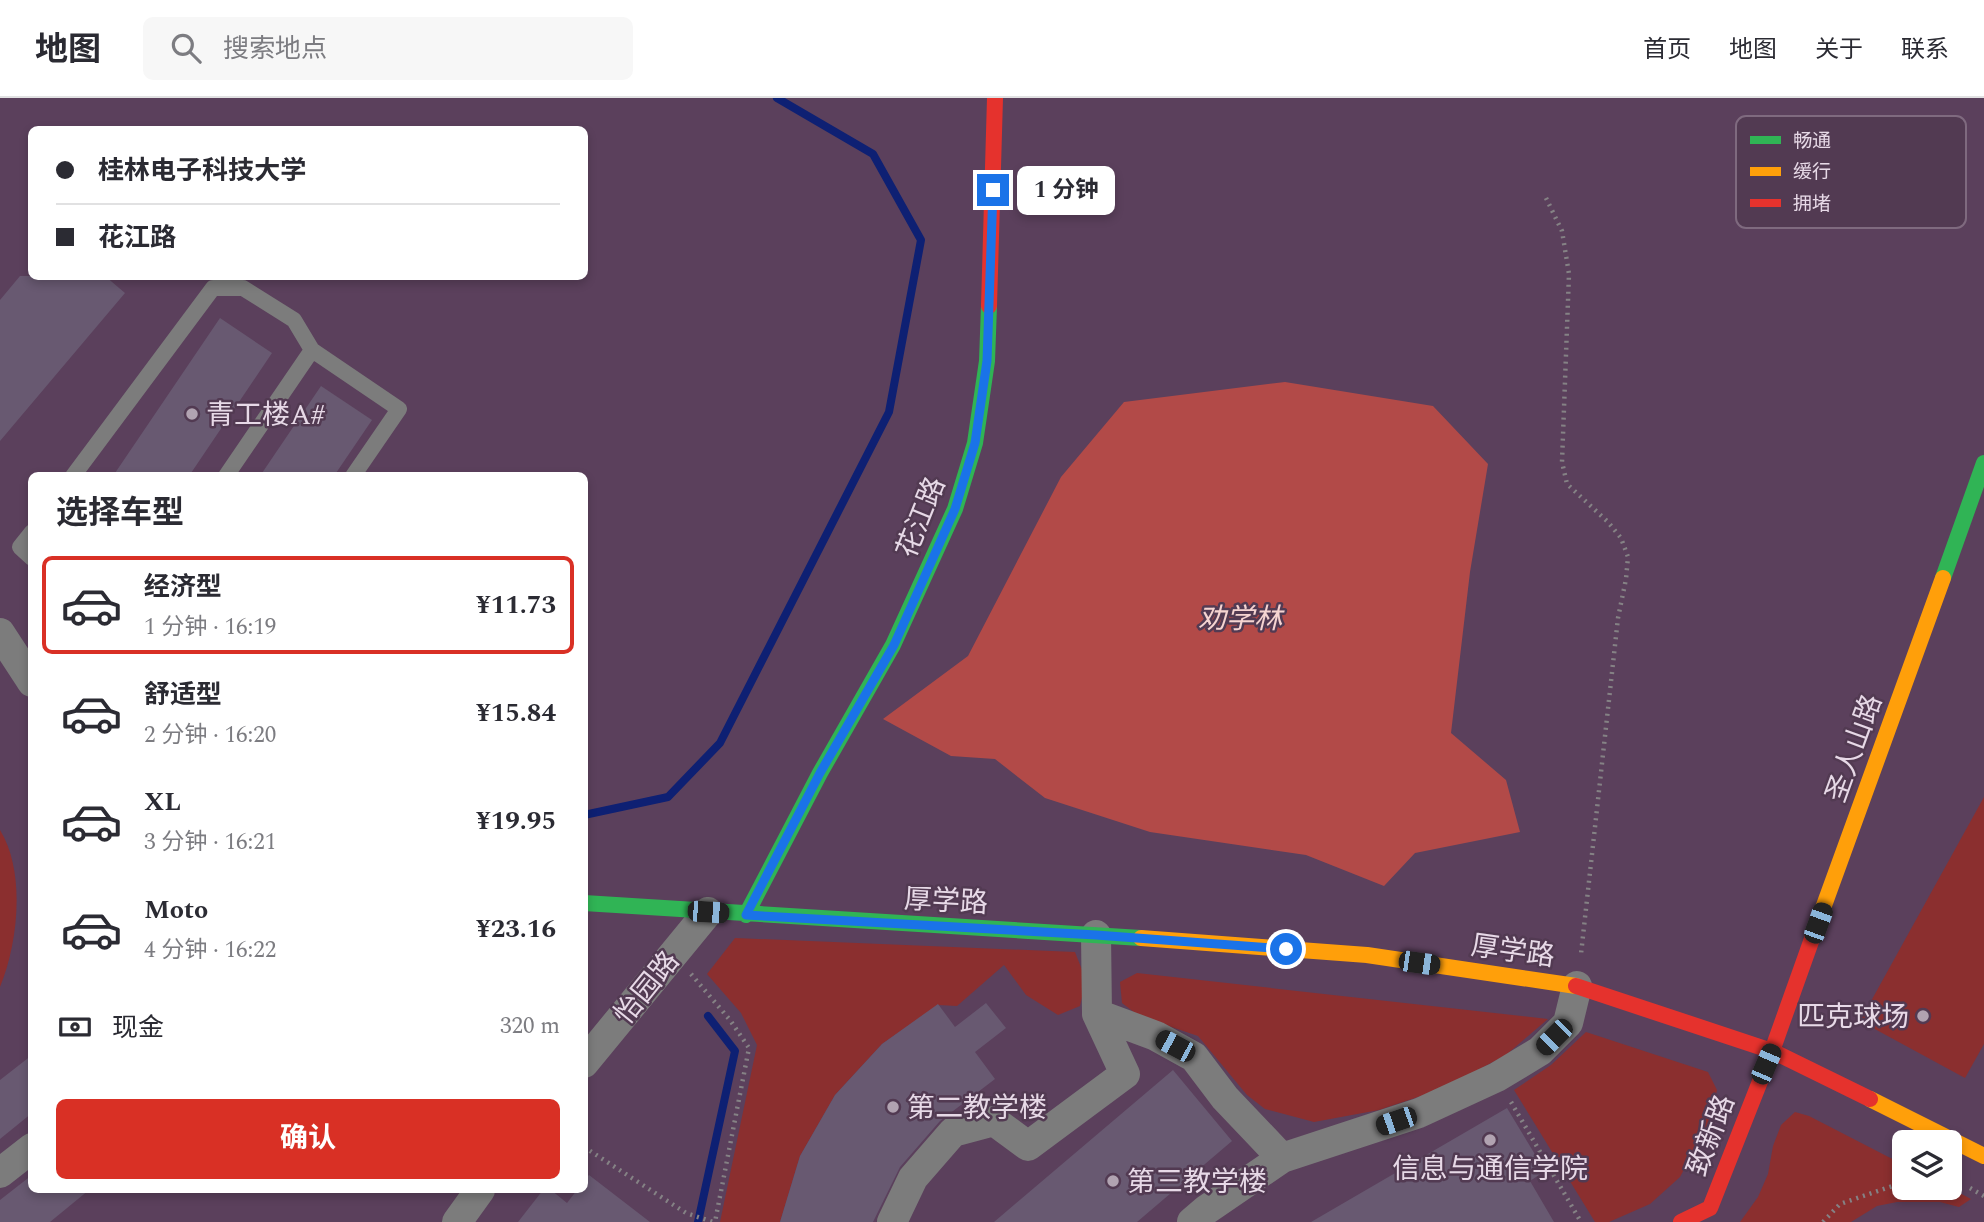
<!DOCTYPE html>
<html lang="zh">
<head>
<meta charset="utf-8">
<style>
  :root { --surface:#fff; --page:#f7f7f7; --text:#2b2b33; --muted:#7c7c81; --line:#e1e1e2; --accent:#d93025 }
  body { margin:0; font-family:Spectral,"Noto Sans SC",serif; background:var(--page); color:var(--text); height:100vh; display:flex; flex-direction:column; font-size:26px; white-space:nowrap }
  * { box-sizing:border-box; margin:0 }
  p { font-size:23px; color:var(--muted) }
  .icon { flex:none; width:38px; height:38px; fill:none; stroke:currentColor; stroke-width:2; stroke-linecap:round; stroke-linejoin:round }
  .map { position:relative; flex:1; overflow:hidden }
  .drawer { position:absolute; left:28px; top:374px; width:560px; height:721px; display:flex; flex-direction:column; background:var(--surface); border-radius:10px; box-shadow:0 4px 10px #0003 }
  .drawer>* { flex:none }
  .guide { position:absolute; left:28px; top:28px; width:560px; height:154px; border-radius:10px; box-shadow:0 4px 10px #0003; display:grid; align-content:center; height:154px; padding:0 28px; background:var(--surface) }
  .fabs { position:absolute; left:1892px; top:1032px; display:grid; gap:14px }
  .fabs a { display:grid; place-items:center; width:70px; height:70px; border-radius:10px; background:var(--surface); box-shadow:0 4px 10px #0003; font-size:35px }
  .end { position:absolute; width:32px; height:32px; margin:-16px; border:9px solid #1a73e8; background:#fff; box-shadow:0 0 0 4px #fff }
  .from { border-radius:50% }
  .bubble { position:absolute; height:49px; border-radius:10px; background:var(--surface); box-shadow:0 4px 10px #0003; font-size:23px; font-weight:700; line-height:49px; text-align:center }
  .car { position:absolute; width:21px; height:42px; margin:-21px -10px; border-radius:9px; box-shadow:0 0 5px 2px #0007; background:linear-gradient(#222 24%,#8ab4d8 0 40%,#222 0 76%,#8ab4d8 0 86%,#222 0) }
  .guide b { display:flex; align-items:center; gap:24px; height:66px; font-size:26px }
  .guide b+b { border-top:2px solid var(--line) }
  .guide i { width:18px; height:18px; background:var(--text) }
  ul { padding:0; list-style:none }
  li { display:flex; align-items:center; gap:21px; height:98px; margin:0 14px 10px; padding:0 14px; border:4px solid transparent; border-radius:10px }
  li div { flex:1 }
  li b { display:block; font-size:26px }
  li em { font-style:normal; font-weight:700 }
  li.selected { border-color:var(--accent) }
  li>.icon { width:63px; height:63px; stroke-width:1.5 }
  h2 { padding:0 28px; font-size:32px; line-height:84px }
  .pay { display:flex; align-items:center; gap:18px; height:77px; padding:0 28px; font-size:26px }
  .pay p { margin-inline-start:auto }
  .action { display:flex; gap:14px; margin-top:auto; padding:14px 28px }
  .action a { flex:1; height:80px; border-radius:10px; background:var(--accent); color:#fff; font-size:28px; font-weight:700; line-height:80px; text-align:center }
  header { display:flex; align-items:center; gap:42px; box-sizing:border-box; height:98px; padding:0 35px; background:var(--surface); border-bottom:2px solid var(--line) }
  header strong { font-size:33px }
  nav { display:flex; gap:38px; margin-inline-start:auto; font-size:24px }
  .search { width:490px; height:63px; background:var(--page); display:flex; align-items:center; gap:18px; box-sizing:border-box; padding:0 24px; border-radius:10px; color:var(--muted); font-size:26px }
  .map>svg:first-child { display:block }
  .built { fill:#5b405c; fill-rule:evenodd }
  .green { fill:#8b2f2f }
  .forest { fill:#b24a48 }
  .lines { fill:none; stroke-linecap:round; stroke-linejoin:round }
  .stream { stroke:#0e2073; stroke-width:8 }
  .building { fill:#685971 }
  .path { stroke:#858285; stroke-width:4.5; stroke-dasharray:2 5; stroke-linecap:butt }
  .lane { stroke:#7c7c7c; stroke-width:16 }
  .street { stroke:#7c7c7c; stroke-width:30 }
  .fast { stroke:#30b455; stroke-width:16 }
  .slow { stroke:#ff9f0a; stroke-width:16 }
  .jam { stroke:#e5322d; stroke-width:16 }
  .route { stroke:#1a73e8; stroke-width:9 }
  .poi-dot { fill:#b1a3b1; stroke:#523a52; stroke-width:2.5 }
  .labels { text-anchor:middle; stroke-width:5; stroke-linejoin:round; paint-order:stroke }
  .poi-label { font-size:28px; fill:#e7d9e7; stroke:#523a52; text-anchor:start }
  .street-label { font-size:28px; fill:#e7d9e7; stroke:#523a52 }
  .park-label { font-size:28px; font-style:italic; fill:#f5d4d1; stroke:#523a52 }
  .key { fill:#523a52; stroke:#7f6a7f; stroke-width:2 }
  .key-label { font-size:19px; fill:#e7d9e7 }
</style>
</head>
<body>
<header>
<strong>地图</strong>
<div class="search"><svg class="icon" aria-label="search" viewBox="0 0 24 24"><circle cx="10" cy="10" r="6"/><path d="M15 15l6 6"/></svg>搜索地点</div>
<nav><a>首页</a><a>地图</a><a>关于</a><a>联系</a></nav>
</header>
<div class="map">
<svg width="1984" height="1124" viewBox="0 0 1984 1124">
  <rect width="100%" height="100%" fill="#4c404c"/>
  <path class="built" d="M0 0H1984V1124H0ZM32 32H584V178H32ZM32 378H584V1092H32ZM1904 1045H1950V1090H1904Z"/>
  <path class="green" d="M1984 699V946L1965 980 1860 923Z
    M0 732C26 774 18 846 0 889Z
    M735 840 1075 854 1086 882 1080 908 1058 917 1026 897 1004 867 957 908 938 907 882 946 835 997 800 1058 780 1124H720L757 947 741 915 707 876Z
    M1137 875 1548 921 1506 957 1442 991 1379 1012 1314 1024 1265 1011 1247 997 1198 938 1139 918 1122 905 1120 884Z
    M1586 934 1708 974 1717 992 1710 1022 1680 1079 1650 1106 1609 1124H1595L1514 992 1551 967Z
    M1795 1014 1809 1018 1904 1067V1090H1950L1971 1101 1959 1109 1940 1104H1897L1877 1108 1851 1124H1740L1758 1099 1768 1076 1773 1048 1781 1027Z"/>
  <path class="forest" d="M1285 284 1433 308 1488 366 1470 474 1451 635 1506 682 1520 734 1415 755 1384 788 1306 757 1150 734 1045 700 995 661 951 658 883 621 968 558 1061 379 1124 304Z"/>
  <g class="lines">
    <path class="stream" d="M584 717 668 699 720 645 889 314 921 142 873 56 777 0
      M698 1124 735 953 708 918"/>
  </g>
  <path class="building" d="M20 178H105L125 195 0 343V202Z
    M220 220 272 255 189 378H113Z
    M321 288 372 322 334 378H260Z
    M986 905 1006 930 975 954 995 981 940 1023 900 1069 873 1124H780L800 1058 835 997 882 946 938 906 955 929Z
    M32 957V1015L0 1041V982Z
    M1173 972 1232 1043 1137 1124H994Z
    M1507 1010 1545 1073 1530 1083 1554 1124H1311Z
    M32 1077V1092H89L50 1124H0V1102Z
    M589 1077 650 1124H518L543 1092H551L567 1105 577 1092H584V1082Z"/>
  <g class="lines">
    <path class="path" d="M1546 100 1562 133 1569 176 1562 364 1567 386 1608 424 1621 440 1628 459 1626 481 1618 520 1581 856
      M691 876 730 922 749 950 715 1124
      M1511 1004 1581 1124
      M584 1049 686 1115 713 1124
      M1970 1090 1984 1098
      M1823 1124 1840 1106 1904 1084"/>
    <path class="lane" d="M73 378 213 190H243L294 222 312 252 399 311 353 378
      M226 378 312 252
      M32 434 20 449 32 460"/>
    <path class="street" d="M0 535 32 584
      M1097 916 1156 938 1194 959 1225 1000 1282 1060
      M584 965 708 814
      M0 1075 32 1050
      M457 1124 480 1092
      M892 1124 913 1080 953 1034 994 1023 1028 1048 1125 976 1097 916 1096 837
      M1192 1124 1206 1112 1282 1060 1419 1015 1497 979 1540 953 1568 925 1577 888"/>
    <path class="fast" d="M1943 480 1984 365
      M584 805 1141 840
      M746 817 820 675 893 547 955 411 975 345 987 263 989 208"/>
    <path class="slow" d="M1818 824 1943 480
      M1141 840 1367 857 1576 888
      M1870 1001 1984 1058"/>
    <path class="jam" d="M989 208 995 0
      M1576 888 1772 953 1870 1001
      M1681 1124 1710 1110 1772 953 1818 824"/>
  </g>
  <g class="lines">
    <path class="route" d="M993 92 987 263 975 345 955 411 894 547 820 675 746 817 1096 837 1286 851"/>
  </g>
  <g class="poi-dot">
    <circle cx="192" cy="316" r="7"/>
    <circle cx="1923" cy="918" r="7"/>
    <circle cx="893" cy="1009" r="7"/>
    <circle cx="1490" cy="1042" r="7"/>
    <circle cx="1113" cy="1083" r="7"/>
  </g>
  <g class="labels">
    <g class="poi-label">
      <text x="206" y="326">青工楼A#</text>
      <text x="1909" y="928" text-anchor="end">匹克球场</text>
      <text x="907" y="1019">第二教学楼</text>
      <text x="1490" y="1080" text-anchor="middle">信息与通信学院</text>
      <text x="1127" y="1093">第三教学楼</text>
    </g>
    <g class="street-label">
      <text transform="translate(920 419) rotate(-68)" y="10">花江路</text>
      <text transform="translate(1853 650) rotate(-70)" y="10">圣人山路</text>
      <text transform="translate(946 802) rotate(3)" y="10">厚学路</text>
      <text transform="translate(1513 852) rotate(8)" y="10">厚学路</text>
      <text transform="translate(646 889) rotate(-51)" y="10">怡园路</text>
      <text transform="translate(1710 1037) rotate(-69)" y="10">致新路</text>
    </g>
    <g class="park-label">
      <text x="1240" y="530">劝学林</text>
    </g>
  </g>
  <rect x="1736" y="18" width="230" height="112" rx="10" class="key"/>
  <rect x="1750" y="38" width="31" height="8" fill="#30b455"/>
  <rect x="1750" y="69" width="31" height="9" fill="#ff9f0a"/>
  <rect x="1750" y="101" width="31" height="8" fill="#e5322d"/>
  <g class="key-label">
    <text x="1793" y="49">畅通</text>
    <text x="1793" y="80">缓行</text>
    <text x="1793" y="112">拥堵</text>
  </g>
</svg>
<div class="fabs">
<a><svg class="icon" aria-label="layers" viewBox="0 0 24 24"><path d="M12 4l9 5-9 5-9-5zM3 14l9 5 9-5"/></svg></a>
</div>
<i class="end from" style="left:1286px;top:851px"></i>
<i class="end" style="left:993px;top:92px"></i>
<div class="bubble" style="left:1017px;top:68px;width:98px">1 分钟</div>
<i class="car" style="left:708px;top:814px;rotate:94deg"></i>
<i class="car" style="left:1818px;top:825px;rotate:20deg"></i>
<i class="car" style="left:1419px;top:865px;rotate:98deg"></i>
<i class="car" style="left:1554px;top:939px;rotate:225deg"></i>
<i class="car" style="left:1175px;top:948px;rotate:298deg"></i>
<i class="car" style="left:1766px;top:966px;rotate:23deg"></i>
<i class="car" style="left:1396px;top:1023px;rotate:251deg"></i>
<div class="guide">
<b><i class="from"></i>桂林电子科技大学</b>
<b><i></i>花江路</b>
</div>
<section class="drawer">
<h2>选择车型</h2>
<ul>
<li class="selected"><svg class="icon" aria-label="car" viewBox="0 0 24 24"><path d="M5 17H2v-5l4-1 3-4h7l3 4 3 1v5h-3M9 17h6M6 11h13"/><circle cx="7" cy="17" r="2"/><circle cx="17" cy="17" r="2"/></svg><div><b>经济型</b><p>1 分钟 · 16:19</p></div><em>¥11.73</em></li>
<li><svg class="icon" aria-label="car" viewBox="0 0 24 24"><path d="M5 17H2v-5l4-1 3-4h7l3 4 3 1v5h-3M9 17h6M6 11h13"/><circle cx="7" cy="17" r="2"/><circle cx="17" cy="17" r="2"/></svg><div><b>舒适型</b><p>2 分钟 · 16:20</p></div><em>¥15.84</em></li>
<li><svg class="icon" aria-label="car" viewBox="0 0 24 24"><path d="M5 17H2v-5l4-1 3-4h7l3 4 3 1v5h-3M9 17h6M6 11h13"/><circle cx="7" cy="17" r="2"/><circle cx="17" cy="17" r="2"/></svg><div><b>XL</b><p>3 分钟 · 16:21</p></div><em>¥19.95</em></li>
<li><svg class="icon" aria-label="car" viewBox="0 0 24 24"><path d="M5 17H2v-5l4-1 3-4h7l3 4 3 1v5h-3M9 17h6M6 11h13"/><circle cx="7" cy="17" r="2"/><circle cx="17" cy="17" r="2"/></svg><div><b>Moto</b><p>4 分钟 · 16:22</p></div><em>¥23.16</em></li>
</ul>
<div class="pay"><svg class="icon" aria-label="cash" viewBox="0 0 24 24"><path d="M3 7h18v10H3z"/><circle cx="12" cy="12" r="2"/></svg>现金<p>320 m</p></div>
<div class="action"><a>确认</a></div>
</section>
</div>
</body>
</html>
